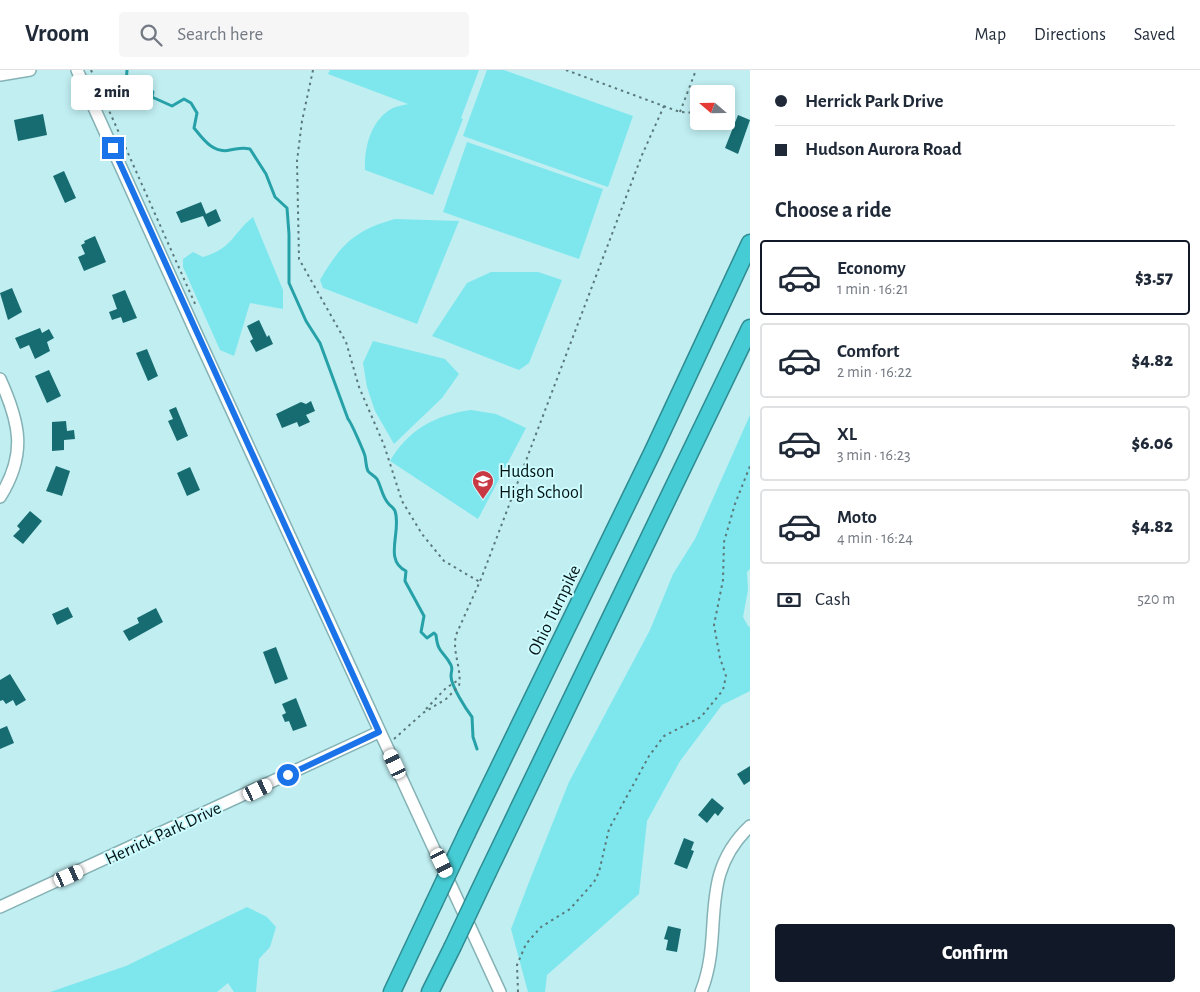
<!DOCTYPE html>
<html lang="en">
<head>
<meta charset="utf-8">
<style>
  :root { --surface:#fff; --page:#f6f6f7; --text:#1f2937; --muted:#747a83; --line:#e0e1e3; --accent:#111827 }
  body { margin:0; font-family:"Alegreya Sans",sans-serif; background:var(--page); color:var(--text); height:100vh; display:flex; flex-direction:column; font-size:19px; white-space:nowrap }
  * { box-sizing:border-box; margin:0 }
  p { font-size:16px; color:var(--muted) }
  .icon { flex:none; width:28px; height:28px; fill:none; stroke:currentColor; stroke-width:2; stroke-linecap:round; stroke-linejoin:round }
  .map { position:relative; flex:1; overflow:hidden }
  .drawer { display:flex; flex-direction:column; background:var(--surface); width:450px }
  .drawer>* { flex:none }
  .guide { display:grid; align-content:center; height:110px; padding:0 25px; background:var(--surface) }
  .needle { width:32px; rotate:290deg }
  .buttons { position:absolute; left:690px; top:15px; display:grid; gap:10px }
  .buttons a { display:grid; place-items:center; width:45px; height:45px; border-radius:5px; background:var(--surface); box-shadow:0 2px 8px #0003; font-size:25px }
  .end { position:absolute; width:22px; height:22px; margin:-11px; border:6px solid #1a73e8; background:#fff; box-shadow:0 0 0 2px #fff }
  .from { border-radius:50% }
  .bubble { position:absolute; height:35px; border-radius:5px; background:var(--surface); box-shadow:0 2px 8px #0003; font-size:16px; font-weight:800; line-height:35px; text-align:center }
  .car { position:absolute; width:15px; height:30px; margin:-15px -8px; border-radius:6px; box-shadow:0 0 4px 1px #0007; background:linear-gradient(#fff 24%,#345 0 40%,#fff 0 76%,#345 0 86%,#fff 0) }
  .guide b { display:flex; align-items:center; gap:18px; height:48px; font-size:19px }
  .guide b+b { border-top:1px solid var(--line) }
  .guide i { width:12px; height:12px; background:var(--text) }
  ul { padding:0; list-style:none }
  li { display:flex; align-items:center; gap:15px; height:75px; margin:0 10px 8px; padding:0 15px; border:2px solid var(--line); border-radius:5px }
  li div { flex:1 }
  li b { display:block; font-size:19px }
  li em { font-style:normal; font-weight:800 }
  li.on { border-color:var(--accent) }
  li>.icon { width:45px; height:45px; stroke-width:1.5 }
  h2 { padding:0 25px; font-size:22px; line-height:60px }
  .pay { display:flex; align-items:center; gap:12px; height:55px; padding:0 25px; font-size:19px }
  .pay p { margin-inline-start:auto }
  .action { display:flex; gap:10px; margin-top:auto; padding:10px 25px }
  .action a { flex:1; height:58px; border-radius:5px; background:var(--accent); color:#fff; font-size:20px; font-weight:800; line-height:58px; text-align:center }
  header { display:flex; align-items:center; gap:30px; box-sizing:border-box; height:70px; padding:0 25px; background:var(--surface); border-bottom:1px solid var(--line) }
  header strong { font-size:24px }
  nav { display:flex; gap:28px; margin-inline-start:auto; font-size:18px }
  .search { width:350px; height:45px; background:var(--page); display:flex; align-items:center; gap:12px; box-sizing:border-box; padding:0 18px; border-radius:5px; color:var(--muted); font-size:19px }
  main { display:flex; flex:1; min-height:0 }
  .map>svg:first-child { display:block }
  .green { fill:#7ee7ee }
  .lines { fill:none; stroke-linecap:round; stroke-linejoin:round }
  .stream { stroke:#27a1a8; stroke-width:3 }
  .building { fill:#166c71 }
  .minor-casing { stroke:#85b2b5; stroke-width:14 }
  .highway-casing { stroke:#2f8b91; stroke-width:19 }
  .path { stroke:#5b797a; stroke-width:2; stroke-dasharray:2.5 4; stroke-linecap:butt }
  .minor { stroke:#fff; stroke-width:11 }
  .highway { stroke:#46ccd4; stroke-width:16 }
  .highway-bridge-casing { stroke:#2f8b91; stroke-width:19; stroke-linecap:butt }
  .highway-bridge { stroke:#46ccd4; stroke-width:16 }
  .route { stroke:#1a73e8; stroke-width:6 }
  .labels { text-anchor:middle; stroke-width:4; stroke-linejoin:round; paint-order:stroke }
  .poi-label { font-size:18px; fill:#031314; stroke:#cdfcff; text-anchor:start }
  .street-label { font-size:18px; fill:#031314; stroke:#cdfcff }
</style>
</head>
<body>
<header>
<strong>Vroom</strong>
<div class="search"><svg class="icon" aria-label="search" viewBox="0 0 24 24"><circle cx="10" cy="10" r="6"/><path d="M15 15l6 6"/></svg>Search here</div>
<nav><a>Map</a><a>Directions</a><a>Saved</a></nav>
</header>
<main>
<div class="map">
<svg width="750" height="922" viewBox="0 0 750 922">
  <rect width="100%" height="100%" fill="#c0eef1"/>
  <path class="green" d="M330 0H479L461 48 463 49 433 125 365 100C364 78 371 49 393 38 397 36 404 35 408 34L328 4Z
    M487 0H504L633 46 608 117 463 66Z
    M467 72 603 119 579 189 443 142Z
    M253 147 283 220V239L250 233 234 286 220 280 183 197V189L193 182 203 187C233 178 231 165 253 147Z
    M395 149 459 151 417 254 323 218 320 210C341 174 355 160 395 149Z
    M491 202H538L562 210 529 293 519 300 432 266 467 213Z
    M373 271 445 289 459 304 442 328 394 374 375 341 367 317 363 293Z
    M471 340 496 344 526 358 478 449 390 391C408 360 435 345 471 340Z
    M750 345V499L747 502 748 520 743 547 748 556 750 557V621L722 635 680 691 647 751 639 824 547 905 545 922H528L511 859 531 807 569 712 650 560 673 504 695 469Z
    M247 837 267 847 276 857 270 877 259 889 256 922H234L228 913 217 922H50L126 896Z"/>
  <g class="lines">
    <path class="stream" d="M127 0 126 14 129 18 136 14 147 15 153 22 152 27 172 36 184 29 191 33 197 43 194 58C203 69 213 84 230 80 238 79 241 77 250 79L266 104 275 127 287 138 289 164V213L306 251 320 273 348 349C351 352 364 382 365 386 366 391 366 397 368 401 370 404 375 406 377 409 381 416 382 426 388 433 390 436 394 438 395 441 402 461 383 490 406 501L405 511 424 546 421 562 427 568 434 563 436 565C438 584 443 580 451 595 453 600 451 601 451 606 451 616 466 639 472 647L473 667 477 679"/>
  </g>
  <path class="building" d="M43 44 47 65 18 71 14 50Z
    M738 45 750 50 738 84 725 78Z
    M64 101 76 128 65 133 53 106Z
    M201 132 206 144 216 139 221 151 208 157 203 146 181 153 176 142Z
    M95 166 106 192 84 201 78 187 85 184 81 175 85 173 84 171Z
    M12 218 22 242 8 250 0 223Z
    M125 220 137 248 123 253 121 247 112 250 109 242 117 239 112 225Z
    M259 250 267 267 269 265 273 274 256 282 250 271 253 269 247 256Z
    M40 258 42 263 49 259 54 268 47 272 50 281 35 289 29 275 20 279 15 268Z
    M147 279 158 306 148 311 136 283Z
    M49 300 61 326 47 333 35 306Z
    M311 331 315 341 306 345 310 352 299 357 297 352 282 358 276 344 301 332 306 334Z
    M176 337 188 366 177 371 168 351 173 349 169 340Z
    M66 351 67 361 74 360 75 369 64 370V380L52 381V352Z
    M56 396 70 401 62 426 46 421Z
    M190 397 200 420 187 426 177 403Z
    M30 441 42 451 23 474 13 466 20 459 17 456Z
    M68 537 73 547 57 555 52 544Z
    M156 538 163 552 129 571 123 561 139 553 137 548Z
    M276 577 288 609 275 614 263 582Z
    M10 604 26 630 16 636 13 630 6 634 3 630 0 631V610Z
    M296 628 307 656 293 661 289 651 285 652 282 645 286 643 282 634Z
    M7 656 14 673 0 679V659Z
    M750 696V711L744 715 737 704Z
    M712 728 724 738 718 746 715 743 707 753 698 745Z
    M684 768 694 772 691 780 694 781 687 799 674 794Z
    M668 856 681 859 677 882 666 880 668 870 664 869Z"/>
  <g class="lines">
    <g class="minor-casing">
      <path id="minor" d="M77 0 197 265 500 922
        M0 5 30 0
        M0 309C20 353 27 384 0 427
        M0 837 379 662
        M701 922C725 862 696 807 750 756"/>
    </g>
    <g class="highway-casing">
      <path id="highway" d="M467 763 653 381 750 173
        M488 802 750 258
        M392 922 433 835
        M430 922 452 878"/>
    </g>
    <path class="path" d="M91 0 196 236
      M313 0 302 51 297 91 299 189 346 272 359 317 384 375 402 431 422 464 444 491 480 512
      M566 0 680 42 699 43
      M680 42 696 0
      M426 639 446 618 460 609
      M394 669 423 643 446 629 459 616C462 598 452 583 456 565L481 509 642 85 664 36
      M518 922 517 895 526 874 541 857 570 839 594 812 599 802 609 759 649 686 664 666 701 647 723 620 726 606 720 588 714 555 723 510 724 472 735 434 750 396"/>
    <use href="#minor" class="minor"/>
    <use href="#highway" class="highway"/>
    <g class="highway-bridge-casing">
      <path id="highway-bridge" d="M433 835 467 763
        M452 878 488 802"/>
    </g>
    <use href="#highway-bridge" class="highway-bridge"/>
  </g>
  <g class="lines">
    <path class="route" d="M113 78 379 662 288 705"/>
  </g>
  <defs>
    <g id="school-pin" transform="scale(1.125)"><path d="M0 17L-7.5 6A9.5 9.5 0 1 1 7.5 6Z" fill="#c93944" stroke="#cdfcff"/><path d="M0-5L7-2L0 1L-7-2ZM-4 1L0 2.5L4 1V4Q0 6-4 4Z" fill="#fff"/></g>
  </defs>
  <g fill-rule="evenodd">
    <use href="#school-pin" x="483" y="411"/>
  </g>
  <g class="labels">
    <g class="poi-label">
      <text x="499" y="407">Hudson<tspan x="499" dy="21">High School</tspan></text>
    </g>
    <g class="street-label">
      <text transform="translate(554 540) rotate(-64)" y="6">Ohio Turnpike</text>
      <text transform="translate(163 763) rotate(-25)" y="6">Herrick Park Drive</text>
    </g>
  </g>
</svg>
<div class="buttons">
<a><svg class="needle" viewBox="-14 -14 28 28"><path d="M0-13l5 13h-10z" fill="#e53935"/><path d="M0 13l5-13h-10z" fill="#747a83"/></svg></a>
</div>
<i class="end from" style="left:288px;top:705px"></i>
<i class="end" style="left:113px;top:78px"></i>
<div class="bubble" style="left:71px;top:5px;width:82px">2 min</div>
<i class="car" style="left:395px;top:694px;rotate:335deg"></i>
<i class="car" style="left:258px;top:720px;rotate:64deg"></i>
<i class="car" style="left:442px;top:793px;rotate:154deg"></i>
<i class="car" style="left:69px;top:806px;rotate:66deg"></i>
</div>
<section class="drawer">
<div class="guide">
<b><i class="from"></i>Herrick Park Drive</b>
<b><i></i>Hudson Aurora Road</b>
</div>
<h2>Choose a ride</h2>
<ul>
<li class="on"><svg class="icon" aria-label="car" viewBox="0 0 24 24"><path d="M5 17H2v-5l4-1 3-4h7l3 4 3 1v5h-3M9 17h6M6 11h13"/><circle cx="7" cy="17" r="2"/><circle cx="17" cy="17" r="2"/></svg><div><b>Economy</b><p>1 min · 16:21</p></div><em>$3.57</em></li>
<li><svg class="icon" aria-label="car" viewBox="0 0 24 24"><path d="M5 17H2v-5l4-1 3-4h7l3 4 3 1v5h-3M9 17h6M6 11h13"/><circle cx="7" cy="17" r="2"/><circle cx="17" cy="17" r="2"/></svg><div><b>Comfort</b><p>2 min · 16:22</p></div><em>$4.82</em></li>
<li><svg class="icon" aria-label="car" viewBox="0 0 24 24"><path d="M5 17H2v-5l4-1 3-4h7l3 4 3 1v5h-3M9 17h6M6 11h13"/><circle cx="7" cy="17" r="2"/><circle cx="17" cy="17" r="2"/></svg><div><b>XL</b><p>3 min · 16:23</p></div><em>$6.06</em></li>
<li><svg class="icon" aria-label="car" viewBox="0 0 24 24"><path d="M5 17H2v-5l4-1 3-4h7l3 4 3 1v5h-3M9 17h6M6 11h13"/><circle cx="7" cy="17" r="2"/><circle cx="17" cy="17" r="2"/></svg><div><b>Moto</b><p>4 min · 16:24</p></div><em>$4.82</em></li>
</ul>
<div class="pay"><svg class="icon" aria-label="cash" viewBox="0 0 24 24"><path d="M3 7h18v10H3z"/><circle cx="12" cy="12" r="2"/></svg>Cash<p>520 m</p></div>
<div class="action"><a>Confirm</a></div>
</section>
</main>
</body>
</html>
